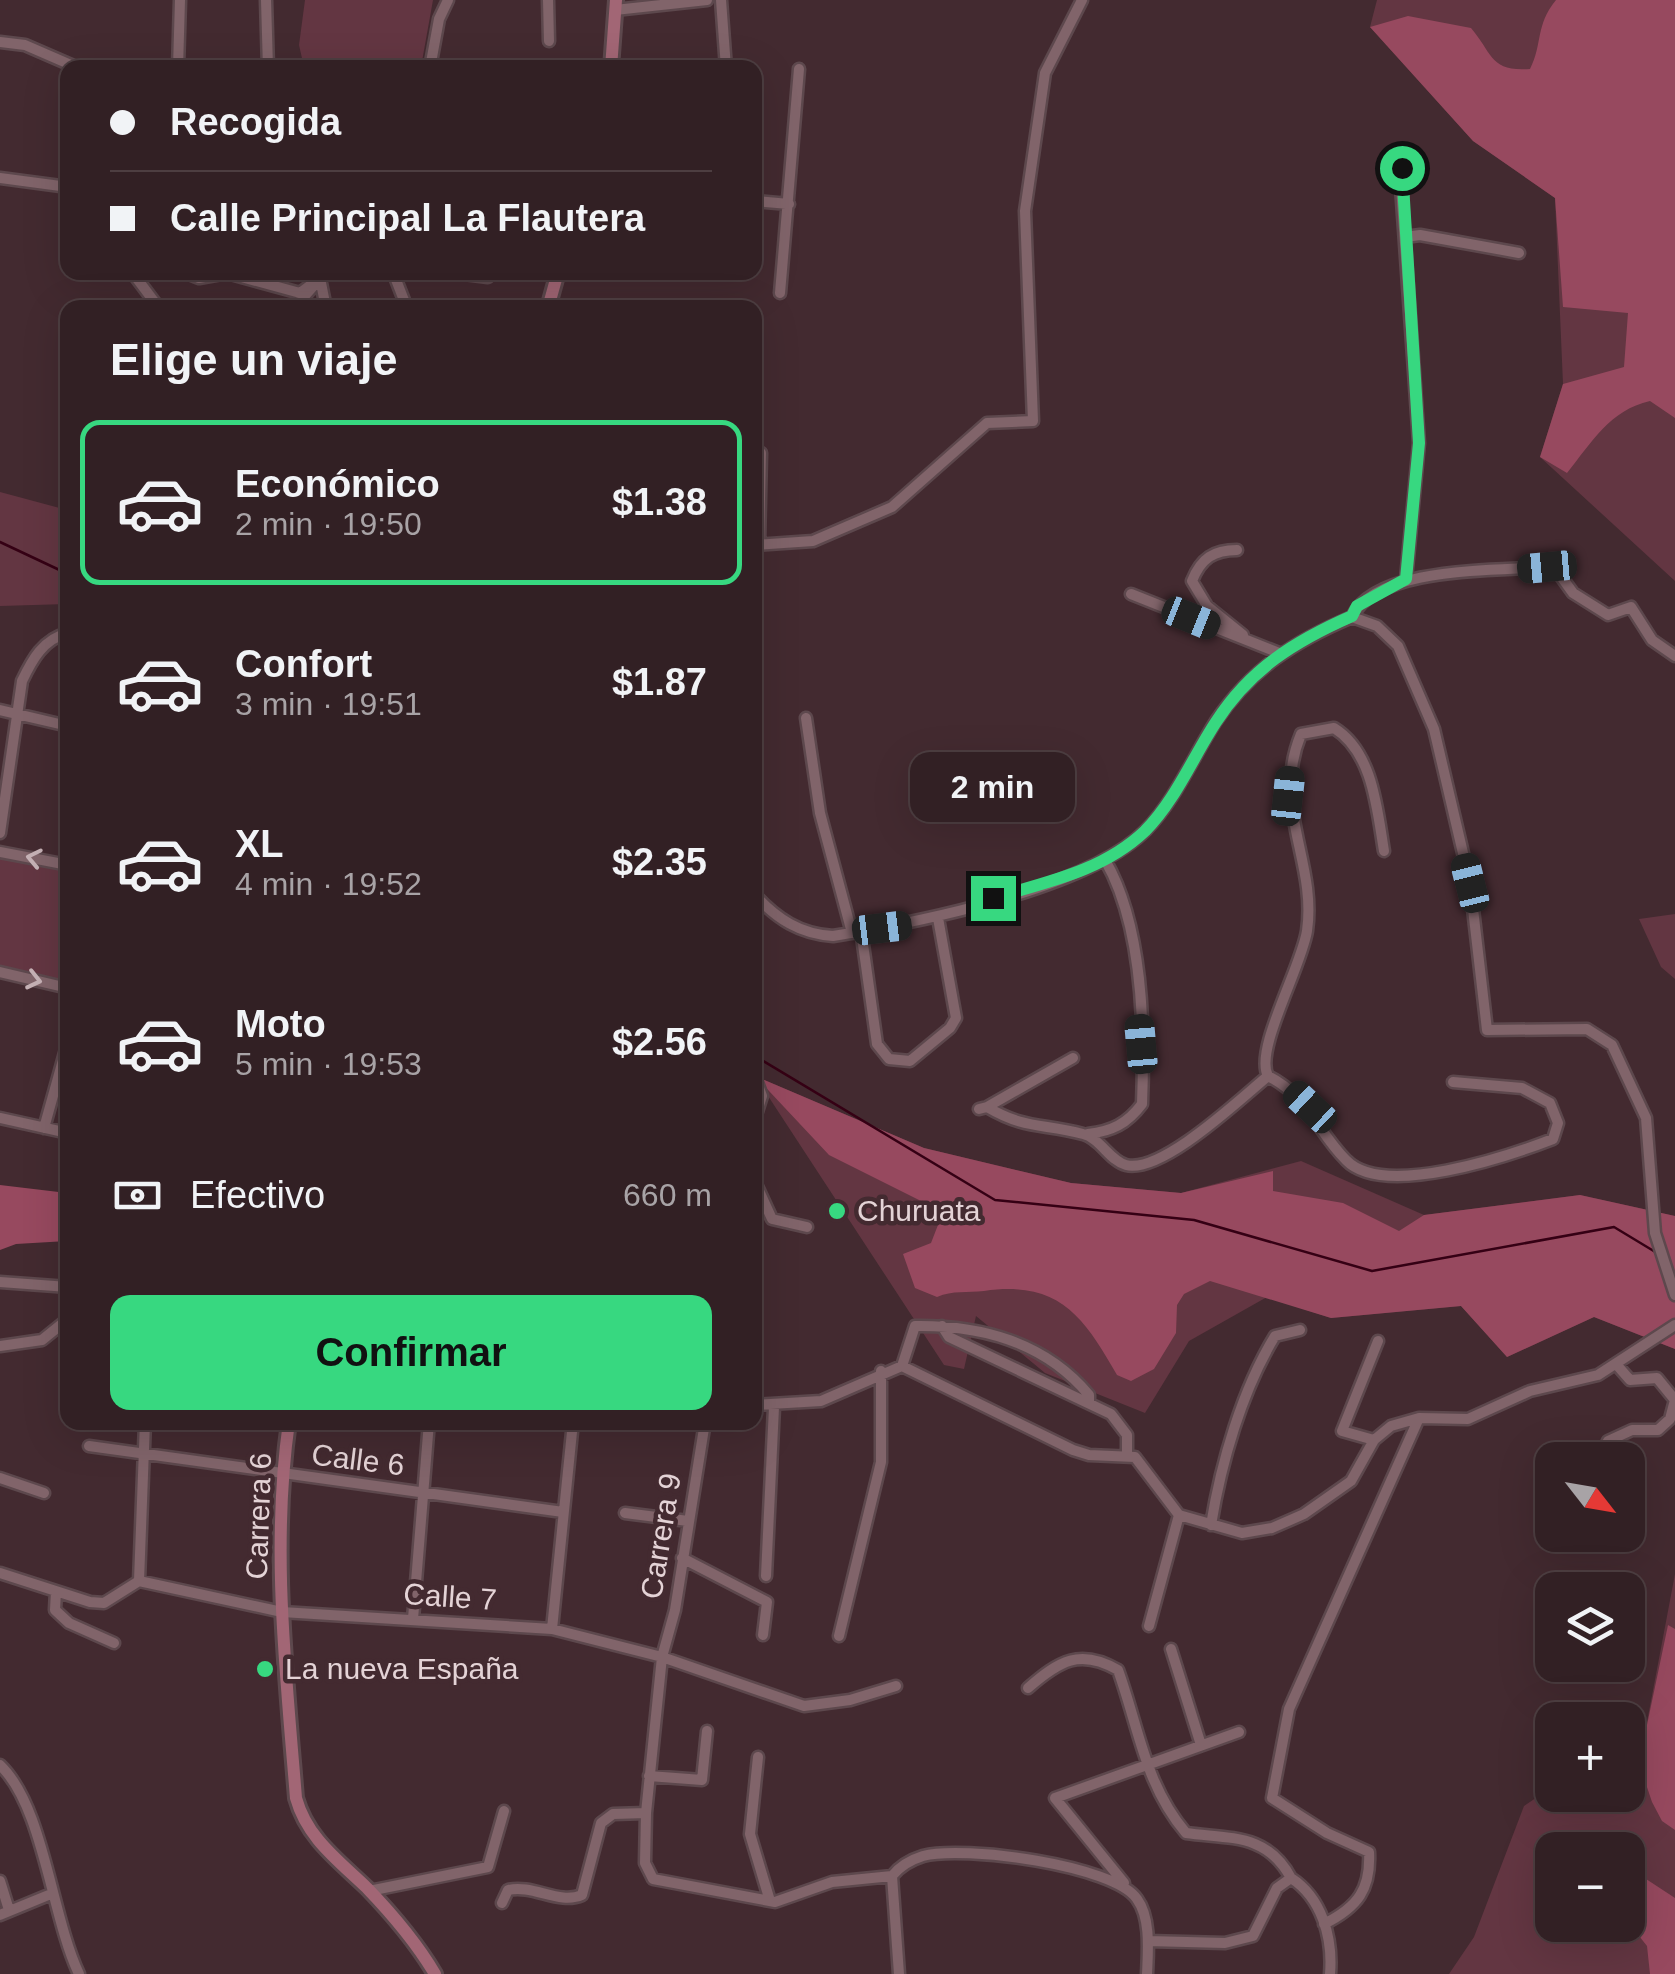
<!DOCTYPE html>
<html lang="es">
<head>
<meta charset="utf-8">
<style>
  :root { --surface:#322024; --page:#3a282c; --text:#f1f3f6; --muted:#a8a3a6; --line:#4d3e41; --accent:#37d880 }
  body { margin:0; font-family:Arial,sans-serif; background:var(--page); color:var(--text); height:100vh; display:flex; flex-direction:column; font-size:38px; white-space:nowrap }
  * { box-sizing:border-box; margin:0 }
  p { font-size:32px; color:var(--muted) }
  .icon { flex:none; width:55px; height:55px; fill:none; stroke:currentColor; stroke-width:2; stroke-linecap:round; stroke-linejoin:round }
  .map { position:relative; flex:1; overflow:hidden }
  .drawer { position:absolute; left:60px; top:300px; width:702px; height:1130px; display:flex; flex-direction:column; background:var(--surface); border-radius:20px; box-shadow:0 10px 40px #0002,0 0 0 2px var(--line) }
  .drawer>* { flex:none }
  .hud { position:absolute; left:60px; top:60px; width:702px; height:220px; border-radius:20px; box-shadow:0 10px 40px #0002,0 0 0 2px var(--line); display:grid; align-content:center; height:220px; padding:0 50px; background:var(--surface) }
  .needle { width:65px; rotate:121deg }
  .controls { position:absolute; left:1535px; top:1442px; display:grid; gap:20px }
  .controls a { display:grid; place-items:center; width:110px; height:110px; border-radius:20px; background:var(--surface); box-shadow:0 10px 40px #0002,0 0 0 2px var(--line); font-size:50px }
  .end { position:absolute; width:45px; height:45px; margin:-22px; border:12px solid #37d880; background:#111; box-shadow:0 0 0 5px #111 }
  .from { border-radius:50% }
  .bubble { position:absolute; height:70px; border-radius:20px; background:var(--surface); box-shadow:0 10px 40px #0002,0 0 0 2px var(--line); font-size:32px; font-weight:800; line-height:70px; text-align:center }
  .car { position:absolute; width:30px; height:60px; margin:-30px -15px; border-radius:12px; box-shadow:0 0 8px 2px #0007; background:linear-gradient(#222 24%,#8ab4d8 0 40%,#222 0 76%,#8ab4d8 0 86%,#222 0) }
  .hud b { display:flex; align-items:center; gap:35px; height:95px; font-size:38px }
  .hud b+b { border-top:2px solid var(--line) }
  .hud i { width:25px; height:25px; background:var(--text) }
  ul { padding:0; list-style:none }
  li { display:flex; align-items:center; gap:30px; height:165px; margin:0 20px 15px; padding:0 30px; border:5px solid transparent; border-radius:20px }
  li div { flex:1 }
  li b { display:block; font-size:38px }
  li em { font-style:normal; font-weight:800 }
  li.current { border-color:var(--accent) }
  li>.icon { width:90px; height:90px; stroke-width:1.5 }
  h2 { padding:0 50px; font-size:45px; line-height:120px }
  .pay { display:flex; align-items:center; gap:25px; height:110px; padding:0 50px; font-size:38px }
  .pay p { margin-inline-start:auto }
  .button { display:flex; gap:20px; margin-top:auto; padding:20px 50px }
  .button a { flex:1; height:115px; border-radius:20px; background:var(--accent); color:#111; font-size:40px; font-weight:800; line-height:115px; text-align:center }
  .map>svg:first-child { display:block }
  .green { fill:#633642; fill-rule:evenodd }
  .forest { fill:#97495f }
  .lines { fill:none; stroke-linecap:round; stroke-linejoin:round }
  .stream { stroke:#350014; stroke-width:2.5 }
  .minor-casing { stroke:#5d484d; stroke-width:15 }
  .major-casing { stroke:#5d484d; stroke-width:18 }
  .minor { stroke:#81646a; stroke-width:10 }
  .major { stroke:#a26675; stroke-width:12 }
  .oneway { stroke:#c6b2b6 }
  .route { stroke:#37d880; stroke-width:12 }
  .poi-dot { fill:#37d880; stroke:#432a30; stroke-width:4 }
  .labels { text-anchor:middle; stroke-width:9; stroke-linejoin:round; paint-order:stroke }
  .poi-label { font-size:30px; fill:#e4d3d6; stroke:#432a30; text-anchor:start }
  .street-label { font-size:30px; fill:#e4d3d6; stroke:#432a30 }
</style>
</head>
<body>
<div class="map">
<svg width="1675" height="1974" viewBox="0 0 1675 1974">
  <rect width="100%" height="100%" fill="#432a30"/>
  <path class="green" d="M305 0H433L421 67H304L299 45Z
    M1377 0H1675V581L1540 457 1563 384 1555 198 1473 141 1370 27Z
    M0 492 67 510V604L0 606Z
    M0 852 67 865V988L0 972Z
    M1675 914V979L1661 967 1639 919Z
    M755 1076 924 1148 1071 1183 1181 1193 1301 1161 1424 1215 1580 1195 1675 1216V1349L1594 1317 1507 1357 1461 1306 1331 1318 1267 1297 1189 1341 1145 1413 1045 1373 976 1316 964 1369 944 1365Z
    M1675 1574V1974H1449L1474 1937 1524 1806 1552 1787V1795H1628V1736L1647 1722ZM1552 1850H1628V1925H1552Z"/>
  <path class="forest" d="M1556 0H1675V418L1650 401C1610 410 1592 442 1567 473L1540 457 1563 384 1624 367 1628 313 1563 307 1555 198 1473 141 1370 27 1408 16 1471 28C1493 54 1490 72 1530 69 1543 43 1535 26 1556 0Z
    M755 1076 924 1148 1071 1183 1181 1193 1273 1171V1191L1343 1203 1399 1231 1424 1215 1580 1195 1675 1216V1349L1594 1317 1507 1357 1461 1306 1331 1318 1210 1281 1184 1294 1177 1305 1176 1333 1154 1369 1131 1381 1117 1375C1084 1317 1059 1280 984 1291 967 1293 953 1290 937 1297L915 1288 903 1254 931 1243 943 1212 829 1155Z
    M0 1185 67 1193V1241L16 1244 0 1250Z
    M1668 1625 1675 1629V1830L1662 1821 1652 1802 1639 1763Z
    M1628 1875 1643 1877 1675 1898V1974H1650L1647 1946 1628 1922Z"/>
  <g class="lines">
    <path class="stream" d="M0 542 68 574
      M755 1056 995 1200 1194 1220 1372 1271 1614 1227 1657 1253"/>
    <g class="minor-casing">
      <path id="minor" d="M266 0 268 68
        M548 0 549 41
        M721 0 726 68
        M615 10 707 0
        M0 42 25 45 78 68
        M178 68 180 0
        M430 68 439 19 448 0
        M1399 158 1419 443 1406 579
        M0 178 68 187
        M755 201 789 204
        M1405 237 1420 235 1519 253
        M132 272 159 308
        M184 272 199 278 227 273 300 293 320 278
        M393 272 407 308
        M448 272 488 277 489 272
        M320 278 326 308
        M780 293 799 69
        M294 308 326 272
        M755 545 813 541 892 507 987 423 1033 421 1025 211 1045 73 1082 0
        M759 545 761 453
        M1237 550C1214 550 1201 558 1192 581L1207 606 1243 635
        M1131 594 1279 653
        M1352 617C1376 566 1497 571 1547 567L1560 575 1573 593 1608 615 1631 607 1652 640 1675 656
        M0 710 68 726
        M806 718 820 813 852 933
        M0 833 22 681C32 660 43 639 68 633
        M0 852 68 865
        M755 895C777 919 800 934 833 936 915 923 1088 889 1146 830 1176 799 1193 757 1216 721 1251 669 1295 641 1352 617L1377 626 1398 646 1434 729 1470 883 1487 1030 1587 1029 1612 1045 1646 1118 1655 1233 1675 1295
        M861 930 877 1044 889 1059 910 1061 950 1028 956 1018 938 918
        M0 972 68 988
        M1268 1076C1308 1096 1317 1131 1346 1160 1383 1199 1509 1156 1553 1139L1558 1123 1550 1103 1522 1088 1453 1082
        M755 1077 762 1096 755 1118
        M987 1107 1073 1058
        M979 1109 987 1107C1026 1130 1043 1123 1083 1134 1100 1138 1110 1161 1126 1165 1162 1174 1241 1098 1268 1076 1254 1050 1301 968 1307 931 1317 861 1271 807 1301 734L1334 728C1373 752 1377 809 1384 851
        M0 1118 68 1133
        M44 1128 68 1042
        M1088 1134C1112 1131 1127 1124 1142 1104 1145 1028 1143 925 1105 860
        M755 1182 772 1219 807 1227
        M0 1282 68 1287
        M942 1326 949 1337 1111 1414 1127 1435V1454
        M0 1346 42 1340 68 1319
        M902 1366 915 1326C980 1325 1045 1342 1089 1395V1403
        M755 1405 821 1401 902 1366 1073 1450 1089 1455 1135 1457 1179 1515 1242 1533 1272 1528 1304 1514 1351 1481 1374 1440 1391 1426 1419 1418 1468 1419 1530 1391 1598 1375 1675 1325
        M705 1422 675 1610 662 1657 646 1813 645 1863 653 1879 775 1902 832 1882 892 1876C900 1866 910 1860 923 1856 963 1845 1114 1865 1137 1899 1151 1918 1148 1951 1147 1974
        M1374 1440 1342 1431 1378 1341
        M89 1446 563 1512
        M1600 1460 1608 1441 1632 1430H1658L1670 1419 1675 1400 1657 1378 1630 1380 1616 1364
        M0 1478 44 1493
        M625 1513 688 1521
        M1211 1525C1221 1463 1242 1390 1275 1336L1300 1330
        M1588 1544 1589 1535
        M682 1558 767 1602 763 1635
        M0 1573 90 1602 104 1603 139 1581 282 1612 552 1629 662 1657 804 1706 850 1700 896 1686
        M766 1576 774 1407
        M139 1581 145 1422
        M56 1591 55 1610 69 1623 114 1643
        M413 1619 429 1422
        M1149 1626 1179 1515
        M552 1629 573 1422
        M839 1636 881 1462V1371
        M1171 1649 1201 1745
        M1028 1688C1059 1661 1080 1648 1118 1670 1139 1728 1145 1785 1186 1833 1230 1839 1267 1833 1291 1878
        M758 1757 750 1834 770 1901
        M0 1765C44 1807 51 1915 79 1974
        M649 1776 702 1780 707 1731
        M892 1876 899 1974
        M0 1881 9 1910
        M1124 1883 1055 1798 1239 1732
        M369 1891 488 1867 504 1811
        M502 1903 508 1890C533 1884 559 1905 582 1895L601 1823 613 1814 646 1813
        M0 1915 51 1894
        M1324 1924C1358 1907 1371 1889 1369 1852L1327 1833 1272 1798 1289 1709 1419 1418
        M1148 1941 1225 1943 1253 1936 1277 1888 1291 1878C1322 1898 1333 1938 1330 1974"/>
    </g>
    <g class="major-casing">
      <path id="major" d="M611 68 616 0
        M548 308 558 272
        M289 1422C271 1547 286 1673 296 1798 307 1838 338 1860 367 1888 393 1915 416 1942 435 1974"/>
    </g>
    <use href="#minor" class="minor"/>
    <use href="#major" class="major"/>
  </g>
  <defs><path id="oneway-chevron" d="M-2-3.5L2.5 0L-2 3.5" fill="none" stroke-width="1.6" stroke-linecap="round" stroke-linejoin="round" transform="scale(2.5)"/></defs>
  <g class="oneway">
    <use href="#oneway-chevron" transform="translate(34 858) rotate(-168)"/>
    <use href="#oneway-chevron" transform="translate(34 980) rotate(13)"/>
  </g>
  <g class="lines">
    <path class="route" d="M993 898C1047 882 1103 871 1145 831 1175 801 1193 757 1216 722 1250 669 1295 641 1352 616L1357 606 1406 579 1419 443 1402 168"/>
  </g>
  <g class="poi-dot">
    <circle cx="837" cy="1211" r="10"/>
    <circle cx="265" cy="1669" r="10"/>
  </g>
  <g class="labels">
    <g class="poi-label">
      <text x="857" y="1221">Churuata</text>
      <text x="285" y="1679">La nueva España</text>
    </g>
    <g class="street-label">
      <text transform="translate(358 1460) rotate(7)" y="10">Calle 6</text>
      <text transform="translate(259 1516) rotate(-88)" y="10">Carrera 6</text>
      <text transform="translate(661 1536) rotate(-81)" y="10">Carrera 9</text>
      <text transform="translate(450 1597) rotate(4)" y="10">Calle 7</text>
    </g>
  </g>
</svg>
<div class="controls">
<a><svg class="needle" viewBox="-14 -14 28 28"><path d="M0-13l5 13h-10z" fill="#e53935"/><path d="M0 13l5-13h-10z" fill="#a8a3a6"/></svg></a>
<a><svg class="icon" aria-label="layers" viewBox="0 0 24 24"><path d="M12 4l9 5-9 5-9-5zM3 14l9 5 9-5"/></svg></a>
<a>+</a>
<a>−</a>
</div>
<i class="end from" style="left:1402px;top:168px"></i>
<i class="end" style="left:993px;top:898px"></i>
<div class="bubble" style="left:910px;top:752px;width:165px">2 min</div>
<i class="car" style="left:1547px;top:567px;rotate:265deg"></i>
<i class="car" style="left:1191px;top:618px;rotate:112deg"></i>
<i class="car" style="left:1288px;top:796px;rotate:6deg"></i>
<i class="car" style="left:1470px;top:883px;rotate:346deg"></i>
<i class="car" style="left:882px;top:928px;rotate:83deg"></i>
<i class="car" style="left:1141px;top:1044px;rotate:355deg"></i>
<i class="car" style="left:1310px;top:1107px;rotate:313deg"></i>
<div class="hud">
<b><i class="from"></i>Recogida</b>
<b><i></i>Calle Principal La Flautera</b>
</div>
<section class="drawer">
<h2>Elige un viaje</h2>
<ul>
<li class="current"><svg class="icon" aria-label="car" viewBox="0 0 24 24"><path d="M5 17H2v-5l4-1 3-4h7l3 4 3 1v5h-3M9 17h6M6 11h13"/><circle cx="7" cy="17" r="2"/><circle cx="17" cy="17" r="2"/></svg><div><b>Económico</b><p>2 min · 19:50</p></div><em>$1.38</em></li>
<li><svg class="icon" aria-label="car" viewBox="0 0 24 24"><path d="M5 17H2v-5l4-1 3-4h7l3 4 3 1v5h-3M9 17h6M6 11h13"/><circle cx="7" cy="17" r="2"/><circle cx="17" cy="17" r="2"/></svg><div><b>Confort</b><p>3 min · 19:51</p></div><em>$1.87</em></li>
<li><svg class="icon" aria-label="car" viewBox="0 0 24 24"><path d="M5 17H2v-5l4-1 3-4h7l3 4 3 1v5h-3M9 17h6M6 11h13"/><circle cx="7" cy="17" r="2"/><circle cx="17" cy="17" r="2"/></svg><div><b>XL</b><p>4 min · 19:52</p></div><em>$2.35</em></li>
<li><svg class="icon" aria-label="car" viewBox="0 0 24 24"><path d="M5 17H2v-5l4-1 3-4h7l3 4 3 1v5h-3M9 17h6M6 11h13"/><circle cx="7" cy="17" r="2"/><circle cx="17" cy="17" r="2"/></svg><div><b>Moto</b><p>5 min · 19:53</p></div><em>$2.56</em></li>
</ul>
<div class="pay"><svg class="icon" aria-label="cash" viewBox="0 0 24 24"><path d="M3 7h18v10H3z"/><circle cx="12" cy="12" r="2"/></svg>Efectivo<p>660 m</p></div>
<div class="button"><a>Confirmar</a></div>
</section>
</div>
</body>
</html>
